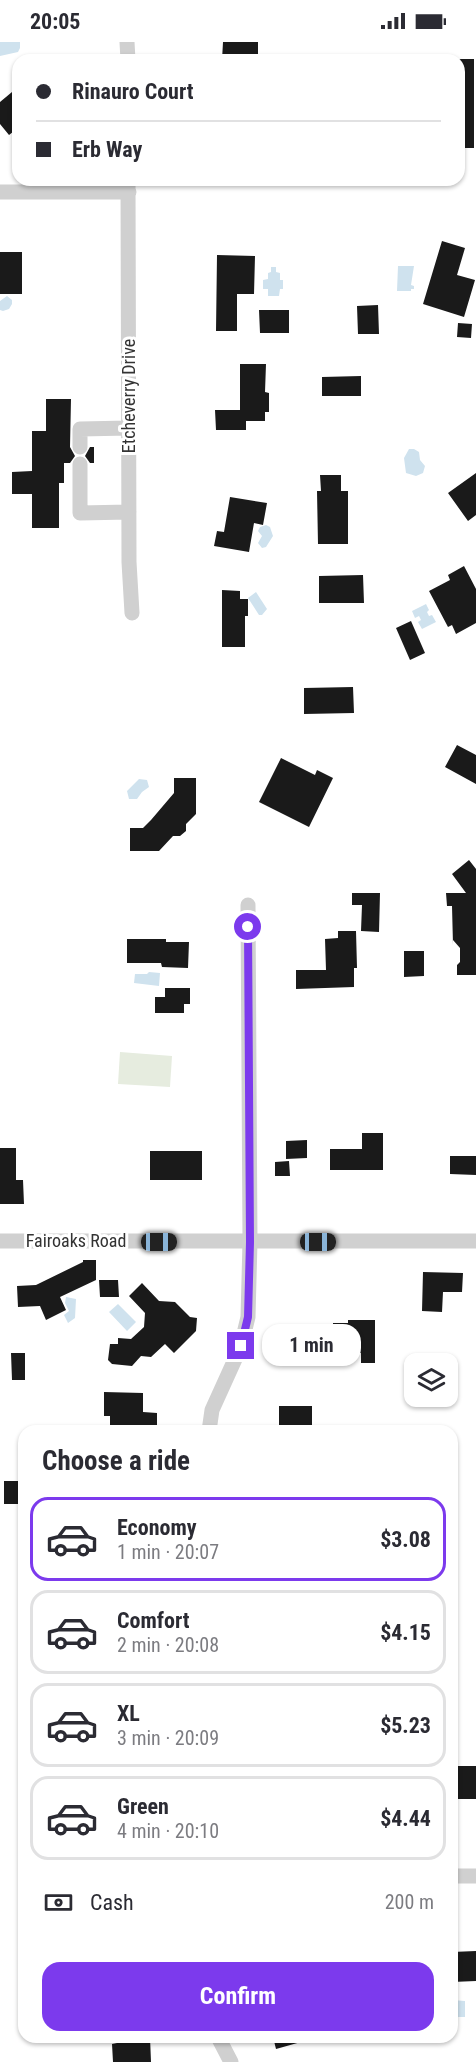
<!DOCTYPE html>
<html lang="en">
<head>
<meta charset="utf-8">
<style>
  :root { --surface:#fff; --page:#f7f7f7; --text:#2b2b33; --muted:#7c7c81; --line:#e1e1e2; --accent:#7c3aed }
  body { margin:0; font-family:"Roboto Condensed",sans-serif; background:var(--page); color:var(--text); height:100vh; display:flex; flex-direction:column; font-size:22px; white-space:nowrap }
  * { box-sizing:border-box; margin:0 }
  p { font-size:20px; color:var(--muted) }
  .icon { flex:none; width:33px; height:33px; fill:none; stroke:currentColor; stroke-width:2; stroke-linecap:round; stroke-linejoin:round }
  .map { position:relative; flex:1; overflow:hidden }
  .sheet { position:absolute; left:18px; top:1383px; width:440px; height:618px; display:flex; flex-direction:column; background:var(--surface); border-radius:18px; box-shadow:0 2px 4px #0004 }
  .sheet>* { flex:none }
  .banner { position:absolute; left:12px; top:12px; width:453px; height:132px; border-radius:18px; box-shadow:0 2px 4px #0004; display:grid; align-content:center; height:132px; padding:0 24px; background:var(--surface) }
  .buttons { position:absolute; left:404px; top:1311px; display:grid; gap:12px }
  .buttons a { display:grid; place-items:center; width:54px; height:54px; border-radius:12px; background:var(--surface); box-shadow:0 2px 4px #0004; font-size:30px }
  .end { position:absolute; width:27px; height:27px; margin:-14px; border:8px solid #7c3aed; background:#fff; box-shadow:0 0 0 3px #fff }
  .from { border-radius:50% }
  .bubble { position:absolute; height:42px; border-radius:18px; background:var(--surface); box-shadow:0 2px 4px #0004; font-size:20px; font-weight:700; line-height:42px; text-align:center }
  .car { position:absolute; width:18px; height:36px; margin:-18px -9px; border-radius:8px; box-shadow:0 0 4px 2px #0007; background:linear-gradient(#222 24%,#8ab4d8 0 40%,#222 0 76%,#8ab4d8 0 86%,#222 0) }
  .banner b { display:flex; align-items:center; gap:21px; height:57px; font-size:22px }
  .banner b+b { border-top:2px solid var(--line) }
  .banner i { width:15px; height:15px; background:var(--text) }
  ul { padding:0; list-style:none }
  li { display:flex; align-items:center; gap:18px; height:84px; margin:0 12px 9px; padding:0 12px; border:3px solid var(--line); border-radius:18px }
  li div { flex:1 }
  li b { display:block; font-size:22px }
  li em { font-style:normal; font-weight:700 }
  li.selected { border-color:var(--accent) }
  li>.icon { width:54px; height:54px; stroke-width:1.5 }
  h2 { padding:0 24px; font-size:27px; line-height:72px }
  .pay { display:flex; align-items:center; gap:15px; height:66px; padding:0 24px; font-size:22px }
  .pay p { margin-inline-start:auto }
  .action { display:flex; gap:12px; margin-top:auto; padding:12px 24px }
  .action a { flex:1; height:69px; border-radius:18px; background:var(--accent); color:#fff; font-size:24px; font-weight:700; line-height:69px; text-align:center }
  .status { display:flex; justify-content:space-between; align-items:center; height:42px; padding:0 30px; background:var(--surface); direction:ltr }
  .status svg { height:16px; fill:currentColor }
  .map>svg:first-child { display:block }
  .green { fill:#e6ecdf }
  .water { fill:#cfe2ee }
  .building { fill:#1a1a1a }
  .lines { fill:none; stroke-linecap:round; stroke-linejoin:round }
  .minor { stroke:#d0d0d0; stroke-width:15 }
  .route { stroke:#7c3aed; stroke-width:8 }
  .labels { text-anchor:middle; stroke-width:6; stroke-linejoin:round; paint-order:stroke }
  .street-label { font-size:18px; fill:#333; stroke:#fff }
</style>
</head>
<body>
<div class="status"><b>20:05</b><svg viewBox="0 0 49 12"><path d="M0 12V9h3v3zM5 12V6h3v6zM10 12V3h3v9zM15 12V0h3v12zM26 1h20v11H26zM47 4h2v5h-2z"/></svg></div>
<div class="map">
<svg width="476" height="2020" viewBox="0 0 476 2020">
  <rect width="100%" height="100%" fill="#fff"/>
  <path class="green" d="M120 1010 172 1014 170 1045 118 1042Z"/>
  <path class="water" d="M0 0H20V6L18 10 0 14Z
    M398 224H414L411 243 414 244V247H411V249H397Z
    M271 225H276V230L280 231V238H283V247H280L279 254H268V247H263V238L268 237V231L271 230Z
    M7 254 12 258V262L9 267 3 269 0 268V259Z
    M409 407H414L419 410 420 418 425 424 423 431 416 434 406 431 404 416Z
    M266 483 270 485 273 494 266 505 262 506 258 501 262 494 258 489 260 485Z
    M256 550 267 567 262 573H259L248 556Z
    M426 562 429 568 427 570 429 574 432 573 436 580 422 587 418 580 421 578 419 574 415 576 412 569Z
    M139 737 147 738 149 745 142 750 137 757H129L127 749Z
    M149 930 160 931 159 944 134 941 135 932H147Z
    M66 1255 76 1257 75 1276 68 1281 64 1273 69 1269 65 1261Z
    M118 1262 136 1280 127 1289 109 1270Z
    M452 1958 465 1959V1975H452Z"/>
  <path class="building" d="M223 0H258V18H222Z
    M459 17H474V106H459Z
    M18 45V86L9 93 0 82V60Z
    M442 199 465 206 457 233 475 238 464 275 423 262Z
    M0 210H22V252H0Z
    M217 213 255 214 254 252H237V289H216Z
    M378 263 379 292H358L357 264Z
    M259 268H289V291H260Z
    M458 281 472 282 471 296 457 295Z
    M240 322H266L265 350 269 351V370H265V379H246V388H216L215 368H240Z
    M361 334V354H322V335Z
    M46 357H71L70 405 75 414 70 421H64V441H59V486H32V452H12V430L32 429V389H46Z
    M90 405H94V421H90L85 414Z
    M476 431V473L468 479 448 451Z
    M320 433H341V449H348V502H318L317 449H321Z
    M230 455 267 461 263 483 254 481 249 510 214 504 217 489 224 490Z
    M464 524 476 547V581L456 592 452 583 448 585 429 549 450 538 448 533Z
    M363 533 364 561H319V534Z
    M222 548 240 549V557H248V574H245V605H222Z
    M411 579 425 611 410 618 396 586Z
    M353 645 354 671 304 672V646Z
    M457 703 476 713V742L445 725Z
    M281 716 315 733 317 728 333 736 309 785 259 760Z
    M174 736H196V772L186 782V789L180 794H173L159 809H130V786H143L151 778 174 751Z
    M469 818 476 827V933H457V923L460 920V906L453 898V903L452 864H447L446 851H466L452 832Z
    M352 851H380L379 890 361 889 362 863H352Z
    M338 889H356L357 926H354V945L296 947V928H326L325 897 338 896Z
    M127 897H166V900H189L188 926 162 925 161 921H127Z
    M404 909H424V934L404 935Z
    M165 946H190V962H184V971H155V955H165Z
    M362 1091H383V1128H330V1107H362Z
    M307 1098V1116L286 1117V1099Z
    M0 1106H16V1138H23L24 1162H0Z
    M150 1109H202V1138H150Z
    M450 1114H476V1133L450 1132Z
    M289 1119 290 1134H275V1120Z
    M83 1218H96V1238L60 1255 66 1268 46 1278 40 1264 18 1265 17 1244 36 1243 83 1220Z
    M423 1230 463 1231 462 1250H443L442 1270 422 1269Z
    M99 1238H118L119 1255H100Z
    M142 1241 159 1259 175 1260 190 1275 197 1276 196 1289 174 1311 165 1302 151 1315 141 1314 132 1324 112 1322 108 1318 110 1302H118V1296L131 1297 144 1285 145 1271 129 1254Z
    M348 1278H375V1321H361V1311H331V1306H309V1286H333V1281H348Z
    M11 1311H25V1338H12Z
    M104 1350 143 1351V1370L157 1371V1386H145V1389H110V1374H104Z
    M279 1364H312V1389L279 1388Z
    M4 1439H24V1462H4Z
    M452 1724H476V1757H452Z
    M476 1909V1939L452 1940V1910Z
    M116 1995H150L151 2020H113L112 2002 117 2001Z
    M273 1995H308V1998L276 2007Z"/>
  <g class="lines">
    <path class="minor" d="M127 0 128 18
      M128 138 129 520 132 571
      M0 150H129
      M80 405V387L129 386
      M80 422V471L129 470
      M0 1199H476
      M209 1389 212 1368 241 1304 248 1275 250 1200 248 863
      M452 1834H476
      M218 1995 231 2020"/>
  </g>
  <g class="lines">
    <path class="route" d="M241 1304 248 1275 250 1200 248 885"/>
  </g>
  <g class="labels">
    <g class="street-label">
      <text transform="translate(129 354) rotate(-90)" y="6">Etcheverry Drive</text>
      <text x="76" y="1205">Fairoaks Road</text>
    </g>
  </g>
</svg>
<div class="buttons">
<a><svg class="icon" aria-label="layers" viewBox="0 0 24 24"><path d="M12 4l9 5-9 5-9-5zM3 14l9 5 9-5"/></svg></a>
</div>
<i class="end from" style="left:248px;top:885px"></i>
<i class="end" style="left:241px;top:1304px"></i>
<div class="bubble" style="left:262px;top:1282px;width:99px">1 min</div>
<i class="car" style="left:159px;top:1200px;rotate:90deg"></i>
<i class="car" style="left:318px;top:1200px;rotate:90deg"></i>
<div class="banner">
<b><i class="from"></i>Rinauro Court</b>
<b><i></i>Erb Way</b>
</div>
<section class="sheet">
<h2>Choose a ride</h2>
<ul>
<li class="selected"><svg class="icon" aria-label="car" viewBox="0 0 24 24"><path d="M5 17H2v-5l4-1 3-4h7l3 4 3 1v5h-3M9 17h6M6 11h13"/><circle cx="7" cy="17" r="2"/><circle cx="17" cy="17" r="2"/></svg><div><b>Economy</b><p>1 min · 20:07</p></div><em>$3.08</em></li>
<li><svg class="icon" aria-label="car" viewBox="0 0 24 24"><path d="M5 17H2v-5l4-1 3-4h7l3 4 3 1v5h-3M9 17h6M6 11h13"/><circle cx="7" cy="17" r="2"/><circle cx="17" cy="17" r="2"/></svg><div><b>Comfort</b><p>2 min · 20:08</p></div><em>$4.15</em></li>
<li><svg class="icon" aria-label="car" viewBox="0 0 24 24"><path d="M5 17H2v-5l4-1 3-4h7l3 4 3 1v5h-3M9 17h6M6 11h13"/><circle cx="7" cy="17" r="2"/><circle cx="17" cy="17" r="2"/></svg><div><b>XL</b><p>3 min · 20:09</p></div><em>$5.23</em></li>
<li><svg class="icon" aria-label="car" viewBox="0 0 24 24"><path d="M5 17H2v-5l4-1 3-4h7l3 4 3 1v5h-3M9 17h6M6 11h13"/><circle cx="7" cy="17" r="2"/><circle cx="17" cy="17" r="2"/></svg><div><b>Green</b><p>4 min · 20:10</p></div><em>$4.44</em></li>
</ul>
<div class="pay"><svg class="icon" aria-label="cash" viewBox="0 0 24 24"><path d="M3 7h18v10H3z"/><circle cx="12" cy="12" r="2"/></svg>Cash<p>200 m</p></div>
<div class="action"><a>Confirm</a></div>
</section>
</div>
</body>
</html>
